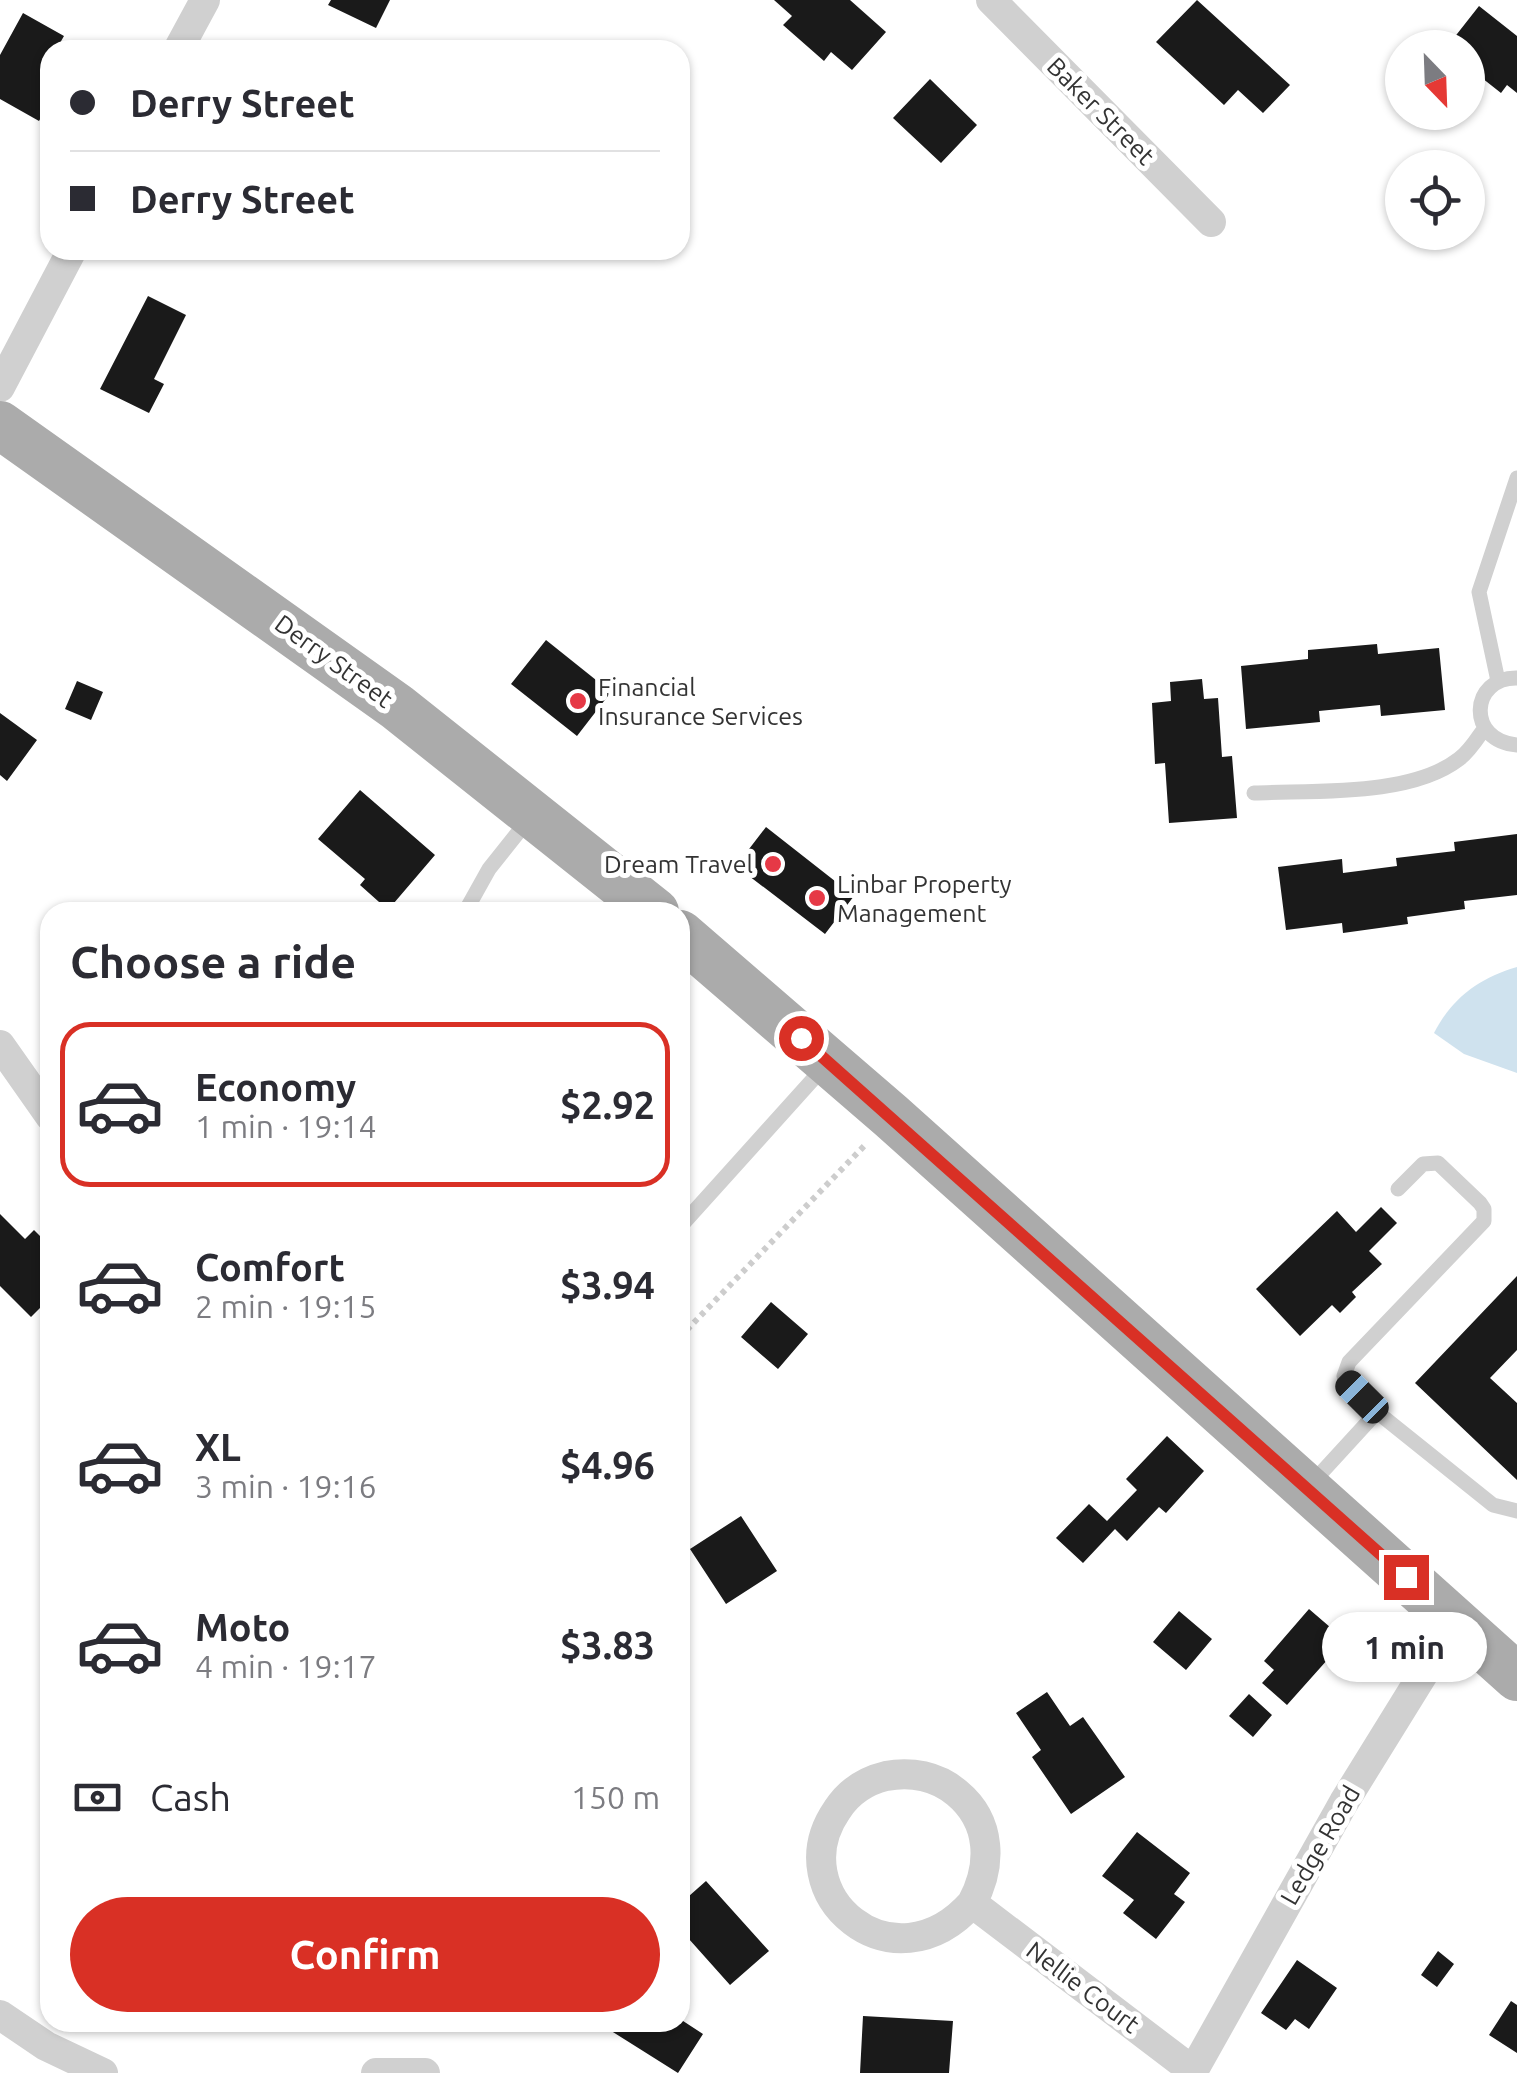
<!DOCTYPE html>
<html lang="en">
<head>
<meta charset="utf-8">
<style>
  :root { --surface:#fff; --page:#f2f2f3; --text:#2b2b33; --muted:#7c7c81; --line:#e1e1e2; --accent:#d93025 }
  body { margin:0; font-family:Ubuntu,sans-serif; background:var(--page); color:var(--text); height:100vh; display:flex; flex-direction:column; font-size:38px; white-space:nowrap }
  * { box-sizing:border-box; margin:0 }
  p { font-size:32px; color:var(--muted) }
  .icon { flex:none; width:55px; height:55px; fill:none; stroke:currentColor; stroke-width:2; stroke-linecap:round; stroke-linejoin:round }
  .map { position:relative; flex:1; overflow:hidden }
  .side { position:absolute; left:40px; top:902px; width:650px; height:1130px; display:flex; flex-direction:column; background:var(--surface); border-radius:30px; box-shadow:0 2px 8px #0004 }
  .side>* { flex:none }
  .guide { position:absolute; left:40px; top:40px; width:650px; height:220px; border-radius:30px; box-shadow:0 2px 8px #0004; display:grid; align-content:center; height:220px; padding:0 30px; background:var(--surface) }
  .needle { width:65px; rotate:157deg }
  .buttons { position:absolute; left:1385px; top:30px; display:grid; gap:20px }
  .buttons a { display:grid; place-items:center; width:100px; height:100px; border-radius:50%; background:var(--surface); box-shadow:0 2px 8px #0004; font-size:50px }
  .end { position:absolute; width:45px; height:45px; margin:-22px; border:12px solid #d93025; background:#fff; box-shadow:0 0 0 5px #fff }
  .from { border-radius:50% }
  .bubble { position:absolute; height:70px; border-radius:35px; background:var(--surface); box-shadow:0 2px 8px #0004; font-size:32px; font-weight:600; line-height:70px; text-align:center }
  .car { position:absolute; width:30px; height:60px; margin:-30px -15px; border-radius:12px; box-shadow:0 0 8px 2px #0007; background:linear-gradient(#222 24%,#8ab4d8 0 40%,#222 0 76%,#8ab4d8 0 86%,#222 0) }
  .guide b { display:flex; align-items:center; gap:35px; height:95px; font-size:38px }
  .guide b+b { border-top:2px solid var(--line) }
  .guide i { width:25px; height:25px; background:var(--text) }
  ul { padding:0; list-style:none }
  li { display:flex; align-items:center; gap:30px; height:165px; margin:0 20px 15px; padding:0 10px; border:5px solid transparent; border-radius:30px }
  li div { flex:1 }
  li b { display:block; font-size:38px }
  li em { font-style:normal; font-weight:600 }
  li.active { border-color:var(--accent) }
  li>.icon { width:90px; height:90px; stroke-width:1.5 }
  h2 { padding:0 30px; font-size:45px; line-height:120px }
  .pay { display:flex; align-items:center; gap:25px; height:110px; padding:0 30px; font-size:38px }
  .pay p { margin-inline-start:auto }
  .primary-button { display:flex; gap:20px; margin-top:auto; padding:20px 30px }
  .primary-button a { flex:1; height:115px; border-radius:60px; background:var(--accent); color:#fff; font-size:40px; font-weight:600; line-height:115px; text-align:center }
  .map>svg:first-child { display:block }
  .water { fill:#cfe2ee }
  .building { fill:#1a1a1a }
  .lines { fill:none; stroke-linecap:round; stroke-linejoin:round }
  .path { stroke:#cdcdcd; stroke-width:6; stroke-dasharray:5 5; stroke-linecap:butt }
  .lane { stroke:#d0d0d0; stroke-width:15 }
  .street { stroke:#d0d0d0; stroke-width:30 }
  .primary { stroke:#ababab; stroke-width:48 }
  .route { stroke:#d93025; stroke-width:12 }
  .poi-dot { fill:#e63946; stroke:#fff; stroke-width:4 }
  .labels { text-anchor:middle; stroke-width:10; stroke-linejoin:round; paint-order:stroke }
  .street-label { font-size:25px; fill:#333; stroke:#fff }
  .poi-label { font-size:25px; fill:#333; stroke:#fff; text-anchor:start }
</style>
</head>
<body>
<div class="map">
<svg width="1517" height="2073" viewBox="0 0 1517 2073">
  <rect width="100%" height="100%" fill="#fff"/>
  <path class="water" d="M1517 967V1073L1464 1054 1434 1033C1452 998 1479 978 1517 967Z"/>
  <path class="building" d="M331 0H390L376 28 328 5Z
    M774 0H850L886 32 852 70 831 52 824 61 783 25 792 16Z
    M1197 0 1290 85 1263 113 1238 90 1224 105 1156 42Z
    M1479 6 1517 36V93L1507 85 1501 93 1468 67V48H1446Z
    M23 13 64 36 56 50H50V102L39 121 0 99V55Z
    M930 79 977 125 941 163 893 118Z
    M148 296 186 315 154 379 164 384 149 413 100 389Z
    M546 640 611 692 577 736 511 684Z
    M1377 644 1378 654 1439 648 1445 710 1381 716 1380 705 1319 711 1320 722 1246 729 1241 666 1308 659V650Z
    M1202 679 1204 699 1218 698 1222 757 1232 756 1237 818 1169 823 1165 763 1155 764 1152 703 1171 701 1170 682Z
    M77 681 103 692 91 720 65 709Z
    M0 713 37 740 7 781 0 775Z
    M360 790 435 855 388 910 360 885 365 879 318 839Z
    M766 827 854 896 825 934 736 866Z
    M1517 834V895L1464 901 1465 909 1407 917 1408 924 1343 933 1342 923 1286 930 1278 867 1342 859 1343 873 1397 866 1396 858 1455 851 1454 842Z
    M1381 1207 1397 1223 1369 1251 1382 1264 1352 1292 1356 1297 1340 1313 1332 1305 1300 1336 1256 1289 1337 1211 1356 1232Z
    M0 1214 25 1239 34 1230 50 1246V1298L31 1317 0 1286Z
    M1517 1276V1350L1490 1378 1517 1403V1480L1415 1383Z
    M771 1302 808 1334 778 1369 741 1337Z
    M1167 1436 1204 1471 1166 1513 1159 1507 1127 1541 1115 1529 1083 1563 1056 1538 1089 1504 1107 1521 1137 1490 1126 1479Z
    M741 1516 777 1571 726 1604 690 1549Z
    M1309 1609 1345 1640 1287 1705 1262 1683 1274 1670 1264 1661Z
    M1179 1611 1212 1639 1186 1670 1153 1642Z
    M1047 1692 1070 1726 1083 1717 1125 1777 1071 1814 1032 1757 1041 1750 1016 1713Z
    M1249 1694 1272 1715 1253 1737 1229 1716Z
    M1137 1832 1190 1873 1174 1894 1185 1902 1156 1939 1123 1913 1134 1900 1102 1876Z
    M706 1881 769 1951 730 1985 680 1929V1904Z
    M1438 1951 1454 1964 1437 1987 1421 1975Z
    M1297 1960 1337 1988 1309 2029 1295 2019 1286 2030 1261 2013Z
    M1511 2001 1517 2005V2053L1489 2035Z
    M863 2016 953 2021 949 2073H860Z
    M680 2019 703 2034 678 2073 597 2022H680Z"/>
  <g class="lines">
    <path class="path" d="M680 1337 867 1143"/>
    <path class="lane" d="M1517 678C1470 677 1466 741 1517 745
      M1498 681 1479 592 1517 478
      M1254 793C1313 790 1410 797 1459 759 1469 752 1477 739 1484 729
      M465 912 489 869 528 820
      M680 1227 825 1066
      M1377 1412 1493 1505 1517 1511
      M1311 1484 1377 1412 1344 1376 1349 1362 1484 1221V1209L1480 1203 1438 1163 1423 1164 1398 1189"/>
    <path class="street" d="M991 0 1211 222
      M178 50 205 0
      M0 387 72 250
      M0 1045 50 1116
      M972 1903C893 1992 779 1894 837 1810 848 1793 865 1781 886 1776 911 1771 937 1776 957 1793 992 1822 992 1866 972 1903L1193 2071
      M0 2015 46 2046 103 2073
      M376 2073H425
      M1192 2073 1344 1802 1456 1621"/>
    <path class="primary" d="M0 425 397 707 655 912
      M680 934 891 1116 1517 1677"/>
  </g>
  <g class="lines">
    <path class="route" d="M801 1038 1406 1577"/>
  </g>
  <g class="poi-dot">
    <circle cx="578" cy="701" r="10"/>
    <circle cx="773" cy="864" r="10"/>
    <circle cx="817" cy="898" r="10"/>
  </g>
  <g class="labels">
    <g class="street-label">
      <text transform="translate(1101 111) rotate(45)" y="9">Baker Street</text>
      <text transform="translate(334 661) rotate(36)" y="9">Derry Street</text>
      <text transform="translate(1320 1845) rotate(-60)" y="9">Ledge Road</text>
      <text transform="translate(1083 1987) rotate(37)" y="9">Nellie Court</text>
    </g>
    <g class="poi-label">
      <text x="598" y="696">Financial<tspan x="598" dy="29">Insurance Services</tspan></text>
      <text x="753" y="873" text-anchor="end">Dream Travel</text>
      <text x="837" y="893">Linbar Property<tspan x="837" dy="29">Management</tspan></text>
    </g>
  </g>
</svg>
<div class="buttons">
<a><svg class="needle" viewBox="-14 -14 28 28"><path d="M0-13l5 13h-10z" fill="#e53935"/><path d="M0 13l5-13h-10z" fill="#7c7c81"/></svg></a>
<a><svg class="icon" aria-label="locate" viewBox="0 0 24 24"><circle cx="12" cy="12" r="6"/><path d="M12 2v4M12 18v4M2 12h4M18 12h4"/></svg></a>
</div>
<i class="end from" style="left:801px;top:1038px"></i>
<i class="end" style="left:1406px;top:1577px"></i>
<div class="bubble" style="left:1322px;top:1612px;width:165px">1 min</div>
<i class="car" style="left:1362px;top:1397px;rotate:315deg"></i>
<div class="guide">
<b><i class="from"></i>Derry Street</b>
<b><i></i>Derry Street</b>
</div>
<section class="side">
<h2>Choose a ride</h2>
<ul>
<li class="active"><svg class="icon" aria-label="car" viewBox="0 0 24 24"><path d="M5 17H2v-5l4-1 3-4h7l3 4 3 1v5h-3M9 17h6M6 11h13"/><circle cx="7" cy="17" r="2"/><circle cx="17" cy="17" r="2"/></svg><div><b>Economy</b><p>1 min · 19:14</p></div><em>$2.92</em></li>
<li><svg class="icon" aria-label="car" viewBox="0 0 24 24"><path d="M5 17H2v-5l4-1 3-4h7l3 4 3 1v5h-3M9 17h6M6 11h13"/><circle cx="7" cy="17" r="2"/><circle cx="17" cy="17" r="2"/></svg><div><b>Comfort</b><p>2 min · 19:15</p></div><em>$3.94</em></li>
<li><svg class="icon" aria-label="car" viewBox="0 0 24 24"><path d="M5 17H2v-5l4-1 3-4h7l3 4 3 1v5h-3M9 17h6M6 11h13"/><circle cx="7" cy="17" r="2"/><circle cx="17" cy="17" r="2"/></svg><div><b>XL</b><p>3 min · 19:16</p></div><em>$4.96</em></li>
<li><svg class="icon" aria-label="car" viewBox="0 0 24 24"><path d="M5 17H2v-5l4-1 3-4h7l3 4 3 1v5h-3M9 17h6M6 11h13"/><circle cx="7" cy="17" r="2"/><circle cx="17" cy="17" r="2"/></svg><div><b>Moto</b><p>4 min · 19:17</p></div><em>$3.83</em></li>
</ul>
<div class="pay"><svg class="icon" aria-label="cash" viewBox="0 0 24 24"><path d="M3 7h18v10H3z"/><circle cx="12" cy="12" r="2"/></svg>Cash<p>150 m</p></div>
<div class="primary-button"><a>Confirm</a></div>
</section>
</div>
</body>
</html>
